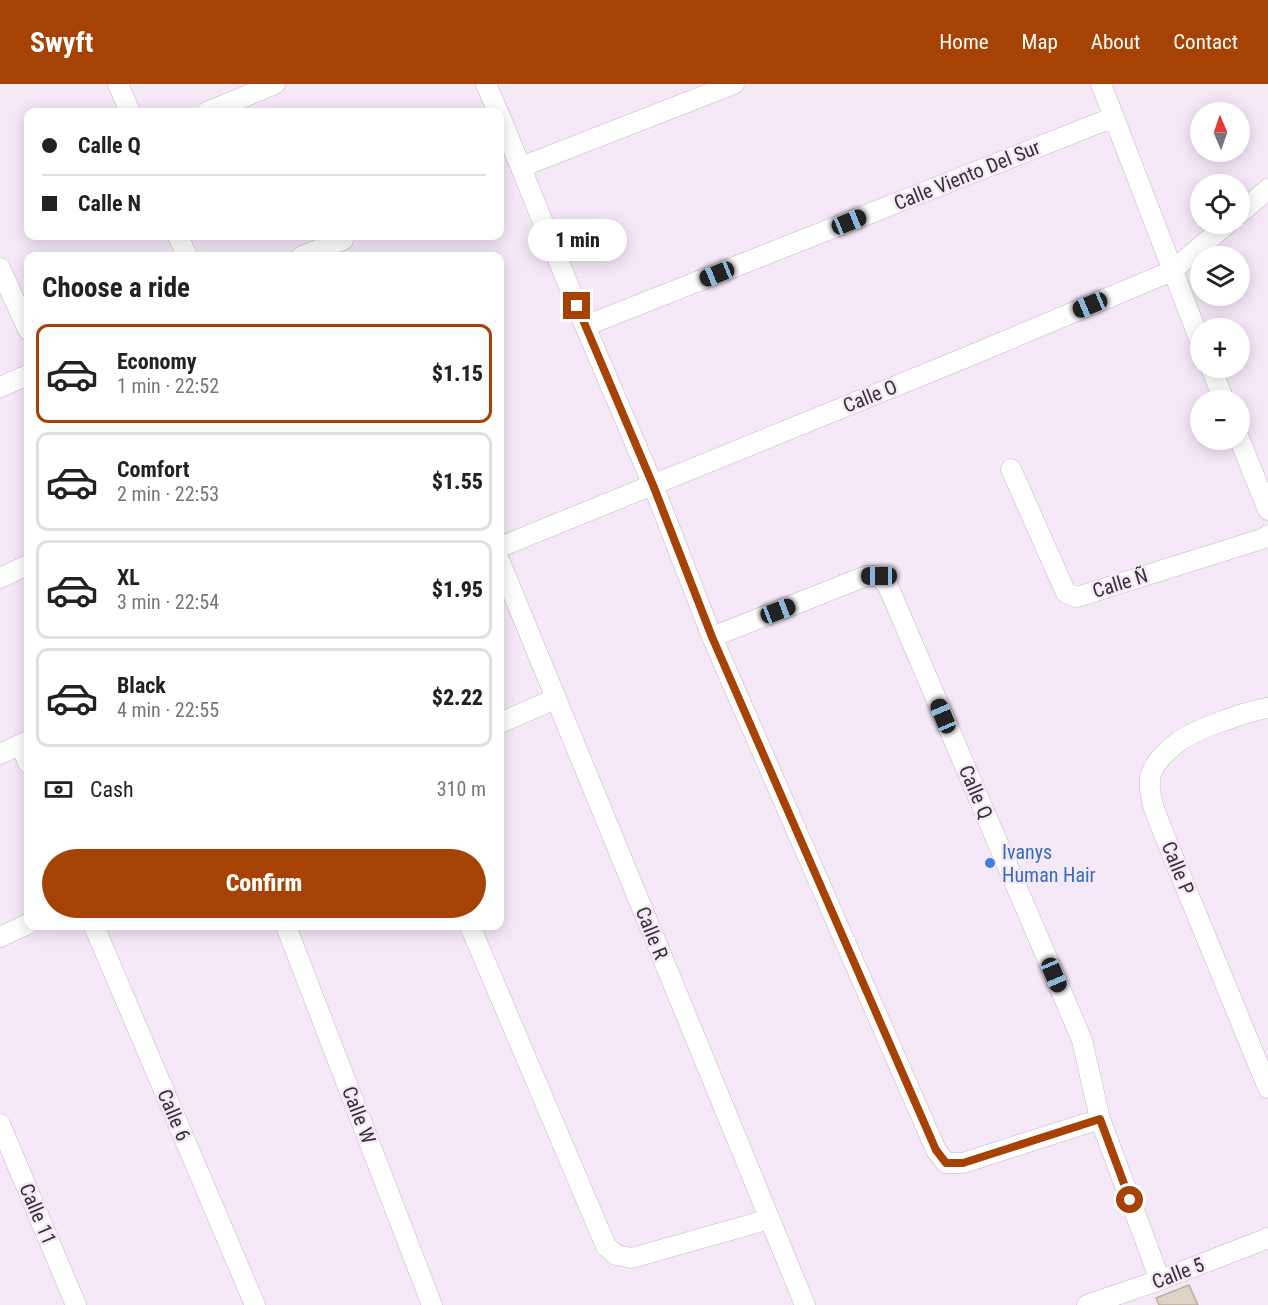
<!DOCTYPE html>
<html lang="en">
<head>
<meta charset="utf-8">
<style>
  :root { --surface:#fff; --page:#f2f2f2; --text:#222; --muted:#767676; --line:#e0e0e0; --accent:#a64304 }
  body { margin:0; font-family:"Roboto Condensed",sans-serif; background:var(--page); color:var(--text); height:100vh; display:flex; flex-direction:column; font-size:22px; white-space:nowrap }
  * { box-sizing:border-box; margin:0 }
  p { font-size:20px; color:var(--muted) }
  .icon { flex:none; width:33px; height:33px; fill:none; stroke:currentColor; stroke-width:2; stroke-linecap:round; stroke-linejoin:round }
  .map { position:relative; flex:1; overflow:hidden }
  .sheet { position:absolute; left:24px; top:168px; width:480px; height:678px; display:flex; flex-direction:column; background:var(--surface); border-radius:12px; box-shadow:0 3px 15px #0003 }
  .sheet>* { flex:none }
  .banner { position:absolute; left:24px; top:24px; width:480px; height:132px; border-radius:12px; box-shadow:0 3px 15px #0003; display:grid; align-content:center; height:132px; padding:0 18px; background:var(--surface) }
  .needle { width:39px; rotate:358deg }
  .tools { position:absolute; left:1190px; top:18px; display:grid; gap:12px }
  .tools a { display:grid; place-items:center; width:60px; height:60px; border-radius:50%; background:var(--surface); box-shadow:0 3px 15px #0003; font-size:30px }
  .end { position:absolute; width:27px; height:27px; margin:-14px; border:8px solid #a64304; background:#fff; box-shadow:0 0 0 3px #fff }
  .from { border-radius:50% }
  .bubble { position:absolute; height:42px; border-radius:21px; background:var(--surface); box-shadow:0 3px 15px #0003; font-size:20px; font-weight:800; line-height:42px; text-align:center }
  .car { position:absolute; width:18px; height:36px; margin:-18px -9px; border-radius:8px; box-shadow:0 0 4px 2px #0007; background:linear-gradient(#222 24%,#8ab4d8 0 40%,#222 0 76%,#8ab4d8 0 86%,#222 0) }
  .banner b { display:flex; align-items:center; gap:21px; height:57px; font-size:22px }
  .banner b+b { border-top:2px solid var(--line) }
  .banner i { width:15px; height:15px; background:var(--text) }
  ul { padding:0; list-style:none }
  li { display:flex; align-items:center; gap:18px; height:99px; margin:0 12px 9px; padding:0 6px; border:3px solid var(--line); border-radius:12px }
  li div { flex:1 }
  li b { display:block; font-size:22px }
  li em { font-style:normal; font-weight:800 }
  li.selected { border-color:var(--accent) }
  li>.icon { width:54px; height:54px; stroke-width:1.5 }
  h2 { padding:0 18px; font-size:27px; line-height:72px }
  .pay { display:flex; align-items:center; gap:15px; height:66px; padding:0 18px; font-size:22px }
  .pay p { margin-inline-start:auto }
  .action { display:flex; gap:12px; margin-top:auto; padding:12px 18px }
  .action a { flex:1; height:69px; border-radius:36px; background:var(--accent); color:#fff; font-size:24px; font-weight:800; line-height:69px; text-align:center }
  header { display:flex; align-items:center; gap:36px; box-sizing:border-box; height:84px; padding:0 30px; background:var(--accent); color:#fff }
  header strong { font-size:28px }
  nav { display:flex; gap:33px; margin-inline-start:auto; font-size:21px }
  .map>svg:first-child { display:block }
  .building { fill:#ddd3c4; stroke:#bab0a2; stroke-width:1.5 }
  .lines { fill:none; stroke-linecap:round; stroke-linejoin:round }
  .minor-casing { stroke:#c4b8c5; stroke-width:21 }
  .minor { stroke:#fff; stroke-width:20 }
  .route { stroke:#a64304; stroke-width:8 }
  .shop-dot { fill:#3f7fe0; stroke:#f5e9f7; stroke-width:2 }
  .labels { text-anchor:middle; stroke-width:5; stroke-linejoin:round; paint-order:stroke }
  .street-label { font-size:20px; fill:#363136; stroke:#f5e9f7 }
  .shop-label { font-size:20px; fill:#366cbe; stroke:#f5e9f7; text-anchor:start }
</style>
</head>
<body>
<header>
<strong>Swyft</strong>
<nav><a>Home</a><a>Map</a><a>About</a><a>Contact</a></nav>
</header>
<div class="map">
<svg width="1268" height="1221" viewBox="0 0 1268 1221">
  <rect width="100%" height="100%" fill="#f5e9f7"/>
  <path class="building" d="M1189 1201 1198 1221H1159L1156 1214Z"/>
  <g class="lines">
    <g class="minor-casing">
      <path id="minor" d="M118 0 130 28
        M486 0 498 28
        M1101 0 1200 257
        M207 28 275 0
        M500 32 585 242 653 401 712 553 936 1066 946 1079H963L1100 1035
        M521 83 734 0
        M1239 130 1268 105
        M178 152 187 172
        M302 172 343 156
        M0 184 28 246
        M585 242 1114 33
        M1211 284 1224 316
        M0 303 28 291
        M1239 354 1268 426
        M1011 385 1066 509 1077 513 1265 454 1268 451
        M500 463 967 273 1172 187 1227 140
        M500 478 805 1221
        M0 494 28 481
        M712 553 866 492H879L888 502 1082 956 1100 1035 1160 1196
        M1268 624C1248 627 1192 646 1177 659 1167 666 1150 683 1150 696 1148 716 1160 739 1167 758L1268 1004
        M500 639 555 615
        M21 661 28 679
        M0 670 28 657
        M94 842 255 1221
        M286 842 432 1221
        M470 842 606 1162 616 1171 632 1174 770 1135
        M0 853 28 840
        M0 1040 76 1221
        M1087 1221 1160 1196 1268 1154"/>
    </g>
    <use href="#minor" class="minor"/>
  </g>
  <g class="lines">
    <path class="route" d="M577 222 653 401 712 553 936 1066 946 1079H963L1100 1035 1130 1116"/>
  </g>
  <circle class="shop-dot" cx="990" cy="779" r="6"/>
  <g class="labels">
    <g class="street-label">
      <text transform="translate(967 91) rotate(-22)" y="7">Calle Viento Del Sur</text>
      <text transform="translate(870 312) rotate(-22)" y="7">Calle O</text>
      <text transform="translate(1120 499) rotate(-17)" y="7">Calle Ñ</text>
      <text transform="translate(976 708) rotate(67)" y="7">Calle Q</text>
      <text transform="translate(1178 784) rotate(68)" y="7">Calle P</text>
      <text transform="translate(652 849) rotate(68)" y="7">Calle R</text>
      <text transform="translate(174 1031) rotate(67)" y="7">Calle 6</text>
      <text transform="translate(359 1031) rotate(69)" y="7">Calle W</text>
      <text transform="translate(38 1130) rotate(67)" y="7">Calle 11</text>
      <text transform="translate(1178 1189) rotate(-21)" y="7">Calle 5</text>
    </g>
    <g class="shop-label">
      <text x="1002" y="775">Ivanys<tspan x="1002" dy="23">Human Hair</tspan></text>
    </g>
  </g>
</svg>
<div class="tools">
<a><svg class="needle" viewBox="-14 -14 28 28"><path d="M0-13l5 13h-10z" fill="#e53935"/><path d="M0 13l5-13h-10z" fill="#767676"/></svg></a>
<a><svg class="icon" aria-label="locate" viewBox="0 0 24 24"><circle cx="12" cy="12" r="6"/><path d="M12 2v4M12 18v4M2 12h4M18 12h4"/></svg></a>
<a><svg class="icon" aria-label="layers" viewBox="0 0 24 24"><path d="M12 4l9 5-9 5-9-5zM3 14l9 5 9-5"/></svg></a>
<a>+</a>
<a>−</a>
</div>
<i class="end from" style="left:1130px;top:1116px"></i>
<i class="end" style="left:577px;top:222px"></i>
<div class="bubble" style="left:528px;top:135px;width:99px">1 min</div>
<i class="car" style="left:849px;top:138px;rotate:68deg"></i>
<i class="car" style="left:717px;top:190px;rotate:248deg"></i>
<i class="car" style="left:1090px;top:221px;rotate:247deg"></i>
<i class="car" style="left:879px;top:492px;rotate:270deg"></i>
<i class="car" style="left:778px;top:527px;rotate:69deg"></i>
<i class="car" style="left:943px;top:632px;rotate:337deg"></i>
<i class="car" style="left:1054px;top:891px;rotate:157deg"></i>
<div class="banner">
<b><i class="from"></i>Calle Q</b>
<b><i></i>Calle N</b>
</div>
<section class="sheet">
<h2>Choose a ride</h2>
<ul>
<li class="selected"><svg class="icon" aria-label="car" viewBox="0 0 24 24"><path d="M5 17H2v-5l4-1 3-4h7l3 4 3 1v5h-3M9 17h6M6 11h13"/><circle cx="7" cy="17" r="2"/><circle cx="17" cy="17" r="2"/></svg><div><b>Economy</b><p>1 min · 22:52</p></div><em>$1.15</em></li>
<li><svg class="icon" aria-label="car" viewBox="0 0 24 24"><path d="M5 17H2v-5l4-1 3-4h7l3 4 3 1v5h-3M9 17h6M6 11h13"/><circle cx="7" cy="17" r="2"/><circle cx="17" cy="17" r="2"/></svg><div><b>Comfort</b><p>2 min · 22:53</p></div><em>$1.55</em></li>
<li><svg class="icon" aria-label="car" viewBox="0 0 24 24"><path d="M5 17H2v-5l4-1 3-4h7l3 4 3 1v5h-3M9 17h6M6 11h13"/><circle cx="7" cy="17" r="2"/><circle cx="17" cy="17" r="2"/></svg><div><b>XL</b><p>3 min · 22:54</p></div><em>$1.95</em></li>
<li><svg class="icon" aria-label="car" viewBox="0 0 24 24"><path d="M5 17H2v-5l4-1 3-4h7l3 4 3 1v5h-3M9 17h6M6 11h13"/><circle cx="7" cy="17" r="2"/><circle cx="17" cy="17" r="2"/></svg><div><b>Black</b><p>4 min · 22:55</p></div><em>$2.22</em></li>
</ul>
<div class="pay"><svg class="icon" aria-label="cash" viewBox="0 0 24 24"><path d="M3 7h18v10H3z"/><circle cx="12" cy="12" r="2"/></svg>Cash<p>310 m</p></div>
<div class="action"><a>Confirm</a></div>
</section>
</div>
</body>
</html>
